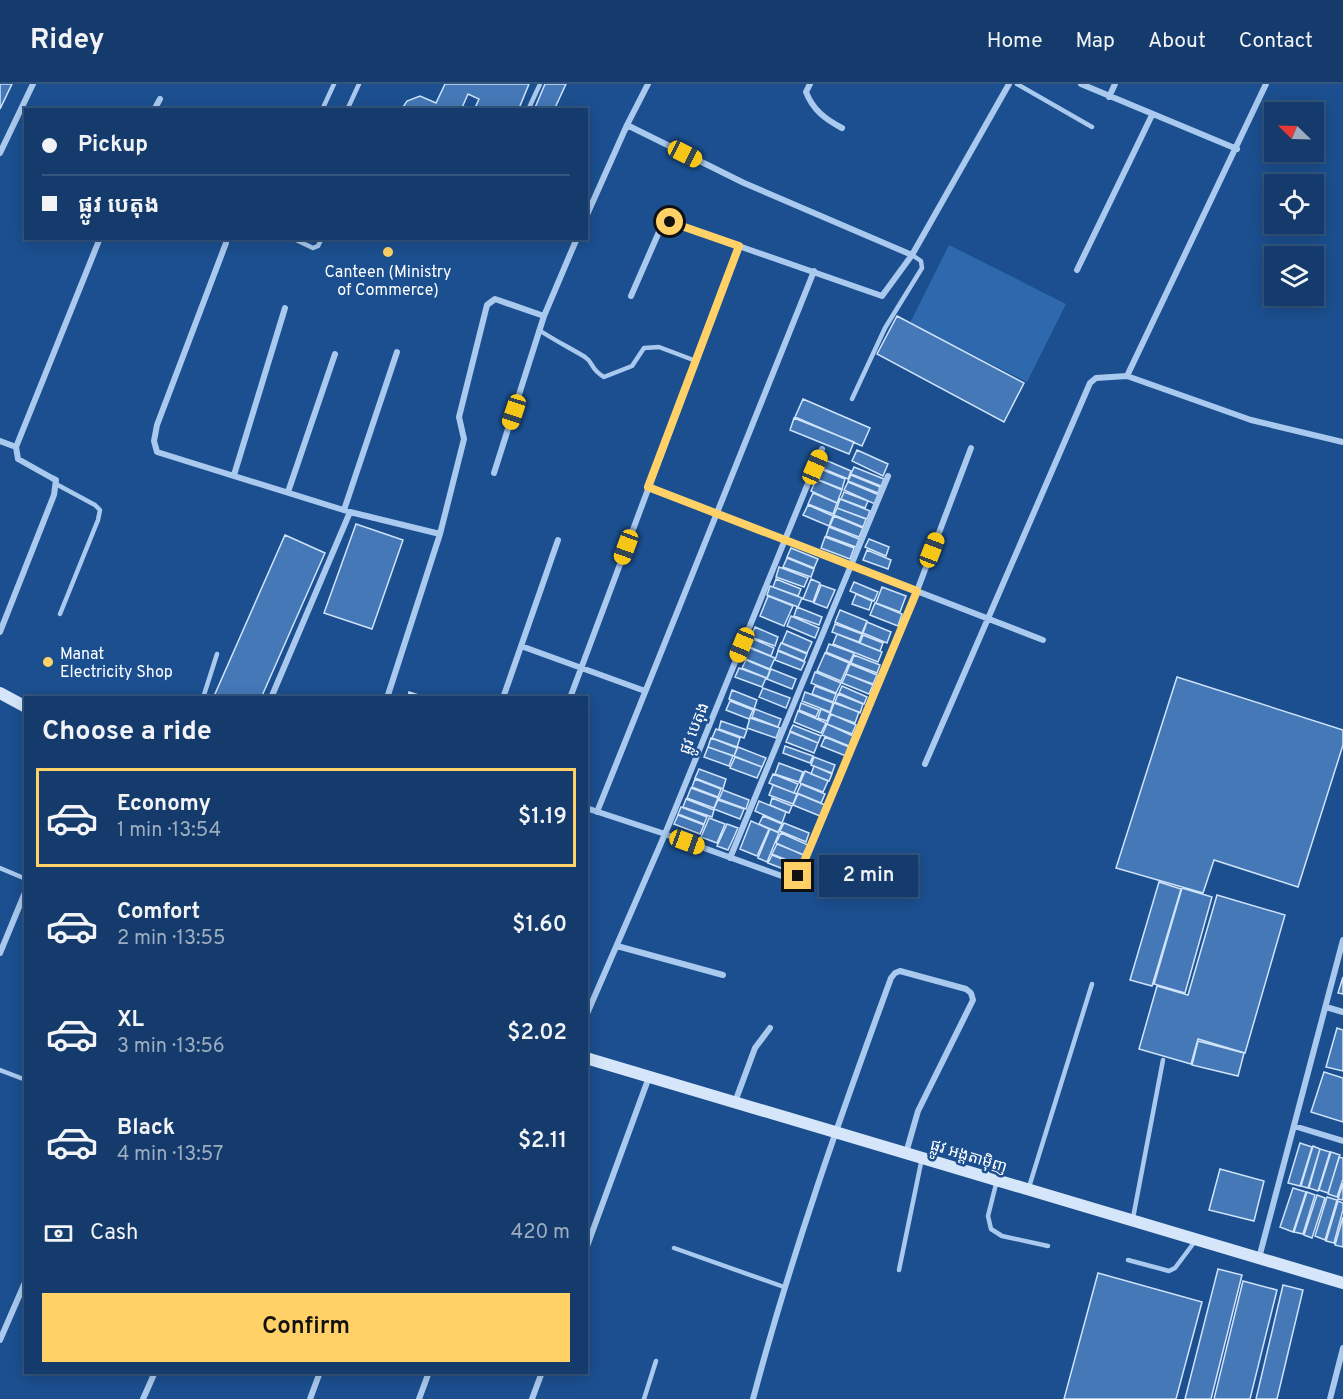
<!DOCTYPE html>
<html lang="en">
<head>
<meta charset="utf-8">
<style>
  :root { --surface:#143b6b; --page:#1d4271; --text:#f1f3f6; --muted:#9dadc1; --line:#33557e; --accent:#ffd166 }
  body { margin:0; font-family:Overpass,"Noto Sans Khmer",sans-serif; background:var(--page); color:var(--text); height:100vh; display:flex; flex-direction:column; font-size:22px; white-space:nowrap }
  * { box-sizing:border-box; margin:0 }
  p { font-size:20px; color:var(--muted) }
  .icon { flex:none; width:33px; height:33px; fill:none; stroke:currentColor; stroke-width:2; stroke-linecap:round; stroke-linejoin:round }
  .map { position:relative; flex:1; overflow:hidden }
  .panel { position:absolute; left:24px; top:612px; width:564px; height:678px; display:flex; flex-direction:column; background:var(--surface); border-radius:0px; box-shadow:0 3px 15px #0003,0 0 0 2px var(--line) }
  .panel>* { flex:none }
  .hud { position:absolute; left:24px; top:24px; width:564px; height:132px; border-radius:0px; box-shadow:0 3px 15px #0003,0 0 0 2px var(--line); display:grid; align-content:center; height:132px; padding:0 18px; background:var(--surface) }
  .needle { width:39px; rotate:293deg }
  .fabs { position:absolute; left:1264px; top:18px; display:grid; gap:12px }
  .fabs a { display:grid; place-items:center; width:60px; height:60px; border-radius:0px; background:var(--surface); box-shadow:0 3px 15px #0003,0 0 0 2px var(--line); font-size:30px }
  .end { position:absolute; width:27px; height:27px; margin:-14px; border:8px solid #ffd166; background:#111; box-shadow:0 0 0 3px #111 }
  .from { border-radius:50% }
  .bubble { position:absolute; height:42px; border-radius:0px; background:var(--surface); box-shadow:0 3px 15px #0003,0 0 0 2px var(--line); font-size:20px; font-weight:600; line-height:42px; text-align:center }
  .car { position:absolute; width:18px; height:36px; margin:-18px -9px; border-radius:8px; box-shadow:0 0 4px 2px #0007; background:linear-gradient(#f5c518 24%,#345 0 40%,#f5c518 0 76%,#345 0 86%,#f5c518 0) }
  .hud b { display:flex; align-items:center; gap:21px; height:57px; font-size:22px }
  .hud b+b { border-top:2px solid var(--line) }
  .hud i { width:15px; height:15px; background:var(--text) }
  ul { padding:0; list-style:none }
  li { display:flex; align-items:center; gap:18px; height:99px; margin:0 12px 9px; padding:0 6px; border:3px solid transparent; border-radius:0px }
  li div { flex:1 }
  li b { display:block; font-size:22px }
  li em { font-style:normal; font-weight:600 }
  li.on { border-color:var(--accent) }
  li>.icon { width:54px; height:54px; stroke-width:1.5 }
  h2 { padding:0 18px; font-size:27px; line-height:72px }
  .pay { display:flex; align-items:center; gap:15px; height:66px; padding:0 18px; font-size:22px }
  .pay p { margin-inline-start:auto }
  .button { display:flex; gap:12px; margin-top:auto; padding:12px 18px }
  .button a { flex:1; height:69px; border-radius:0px; background:var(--accent); color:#111; font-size:24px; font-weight:600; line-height:69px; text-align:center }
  header { display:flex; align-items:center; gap:36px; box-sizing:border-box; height:84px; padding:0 30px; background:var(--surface); border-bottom:2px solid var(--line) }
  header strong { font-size:28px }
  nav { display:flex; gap:33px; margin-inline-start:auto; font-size:21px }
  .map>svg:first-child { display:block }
  .green { fill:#2e69ad }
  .building { fill:#4478b7; stroke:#cfe3fa; stroke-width:1.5 }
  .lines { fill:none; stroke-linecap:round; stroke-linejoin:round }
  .lane { stroke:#a9c9ee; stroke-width:4.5 }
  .street { stroke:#a9c9ee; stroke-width:6 }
  .secondary { stroke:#d6e6fa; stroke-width:12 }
  .route { stroke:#ffd166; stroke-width:8 }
  .poi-dot { fill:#ffd166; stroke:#1b4f8f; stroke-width:2 }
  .labels { text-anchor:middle; stroke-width:5; stroke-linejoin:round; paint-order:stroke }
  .poi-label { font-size:16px; fill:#fff; stroke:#1b4f8f }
  .street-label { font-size:16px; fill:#fff; stroke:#1b4f8f }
</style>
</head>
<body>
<header>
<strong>Ridey</strong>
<nav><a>Home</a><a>Map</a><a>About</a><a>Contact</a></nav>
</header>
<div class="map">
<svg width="1343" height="1315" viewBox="0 0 1343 1315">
  <rect width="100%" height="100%" fill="#1b4f8f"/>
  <path class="green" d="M949 161 1066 220 1027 298 910 239Z"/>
  <path class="building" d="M0 0H12L0 25Z
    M445 0H529L520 22 528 26H474L479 15 468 10 461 26H401L407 17 420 12 436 19Z
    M545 0H566L554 26H534Z
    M897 232 1024 299 1004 338 877 270Z
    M803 315 870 344 862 362 795 333Z
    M794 334 854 358 849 370 790 346Z
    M857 366 888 380 883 392 852 377Z
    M823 375 851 387 848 395 819 383Z
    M854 383 884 395 881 402 851 390Z
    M818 384 845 395 842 405 814 394Z
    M851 391 880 403 878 409 848 397Z
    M816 395 842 406 837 419 811 407Z
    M848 398 879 411 875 420 844 406Z
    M844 408 868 417 865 424 841 415Z
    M813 409 837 419 833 430 808 420Z
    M840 415 870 427 867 435 837 424Z
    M808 421 833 432 829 442 803 431Z
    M837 424 866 435 863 443 834 431Z
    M834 432 863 444 859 453 830 442Z
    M356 440 403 456 372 545 324 529Z
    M829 443 859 455 856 463 826 452Z
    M285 451 325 469 261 614H223L215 610Z
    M825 453 854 464 850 475 821 464Z
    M869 455 889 463 886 472 865 463Z
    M791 464 818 475 814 484 787 473Z
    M867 466 891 476 888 485 863 476Z
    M787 474 814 485 811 493 783 483Z
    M779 483 808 494 804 503 776 493Z
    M776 495 801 505 798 512 773 503Z
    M811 495 820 499 813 518 803 515Z
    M854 498 878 508 874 517 850 507Z
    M821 501 835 506 827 524 814 519Z
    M770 502 802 514 798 523 767 511Z
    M882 503 906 512 900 528 876 519Z
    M856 510 872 517 869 526 852 520Z
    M768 512 793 522 784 542 760 532Z
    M875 519 902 530 898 542 870 531Z
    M797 523 822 533 819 541 794 532Z
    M840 526 867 537 862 549 835 538Z
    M791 532 819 544 815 554 787 542Z
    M867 538 891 548 887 559 863 549Z
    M835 540 862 550 859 558 832 548Z
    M755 543 778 553 775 562 751 553Z
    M787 547 812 558 807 569 782 559Z
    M837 550 882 568 878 578 833 560Z
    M863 551 883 559 880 567 860 559Z
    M751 554 774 564 771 572 747 562Z
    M781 559 807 570 804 577 778 566Z
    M829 560 854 569 850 578 826 568Z
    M747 563 775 574 770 585 743 574Z
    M778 567 805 578 801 586 775 576Z
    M825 569 849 579 841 597 817 587Z
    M854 571 880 581 877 589 851 579Z
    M746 576 770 586 767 594 742 584Z
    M850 580 877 591 873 600 846 590Z
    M739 584 766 594 762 603 735 593Z
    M771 585 796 595 792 605 767 595Z
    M815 588 841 599 836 609 811 599Z
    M846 590 873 601 869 610 842 599Z
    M1177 593 1343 646V661L1298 803 1214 776 1203 809 1116 784Z
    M815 602 836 610 833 618 812 610Z
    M842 602 867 613 864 620 839 609Z
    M763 604 790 614 786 624 759 613Z
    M732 606 757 616 754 625 729 615Z
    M409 608 428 614H408Z
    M805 608 833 619 830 628 802 617Z
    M838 610 863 620 860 629 835 618Z
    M730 617 753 626 749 635 726 626Z
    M801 619 819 626 816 633 799 626Z
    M834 619 859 628 855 639 830 630Z
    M755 625 781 635 778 643 752 633Z
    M821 625 830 629 827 637 818 634Z
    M798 627 826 639 821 649 794 638Z
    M831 630 856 641 852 650 827 640Z
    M750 634 780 644 776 654 747 644Z
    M721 637 747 646 744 654 719 645Z
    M827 640 853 652 849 662 822 651Z
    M793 641 821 652 818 659 790 647Z
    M716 645 740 654 737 663 712 654Z
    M790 648 818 659 814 669 786 658Z
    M825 653 849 663 846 672 821 662Z
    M711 654 737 664 734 672 708 663Z
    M785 662 813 672 810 679 783 669Z
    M708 663 733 672 729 682 704 673Z
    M738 663 766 674 762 683 734 672Z
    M735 673 762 683 757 694 730 684Z
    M814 673 835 681 832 689 811 681Z
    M779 679 803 688 799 698 775 690Z
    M814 682 832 690 829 697 811 690Z
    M699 685 726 695 723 705 695 694Z
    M805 687 828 697 823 708 800 699Z
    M773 690 798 700 794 709 769 699Z
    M695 695 721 705 718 713 692 703Z
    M801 700 825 710 821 719 797 709Z
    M773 701 797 710 793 720 769 711Z
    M691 704 718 714 714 724 687 714Z
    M723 706 749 716 746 725 719 715Z
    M798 710 825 721 820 732 793 721Z
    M772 714 792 722 789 729 770 721Z
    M686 715 714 726 712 733 683 723Z
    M718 716 744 725 740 735 714 725Z
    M759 717 786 728 782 739 755 727Z
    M681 723 707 733 704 740 678 730Z
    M678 731 704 741 700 750 674 740Z
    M763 732 782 740 778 748 759 740Z
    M709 734 725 740 717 759 701 753Z
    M751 737 769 745 757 772 740 765Z
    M784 739 809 749 806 758 780 747Z
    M727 740 738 744 728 766 717 762Z
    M770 745 779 749 767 778 758 774Z
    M781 749 808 761 803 771 776 759Z
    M777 760 804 771 799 781 772 770Z
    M772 771 797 781 794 789 768 779Z
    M1159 798 1181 805 1152 902 1130 896Z
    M1182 804 1212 813 1185 909 1154 900Z
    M1217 811 1285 831 1245 969 1198 955 1191 980 1139 965 1157 902 1188 911Z
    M1343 893V910L1338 909Z
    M1337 944 1343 946V987L1326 983Z
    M1198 957 1244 969 1238 992 1192 981Z
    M1324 988 1343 994V1038L1311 1028Z
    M1300 1059 1312 1063 1300 1102 1288 1099Z
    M1313 1062 1320 1065 1308 1104 1301 1102Z
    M1320 1065 1330 1068 1318 1107 1309 1104Z
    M1331 1068 1340 1071 1328 1109 1319 1106Z
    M1339 1073 1343 1074V1095L1337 1113 1328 1110Z
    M1220 1085 1264 1097 1254 1137 1209 1126Z
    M1343 1099V1116L1338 1115Z
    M1293 1104 1306 1108 1293 1148 1280 1143Z
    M1307 1108 1315 1111 1303 1150 1294 1148Z
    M1317 1111 1325 1114 1312 1154 1304 1151Z
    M1327 1113 1337 1116 1325 1156 1315 1152Z
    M1338 1117 1343 1119V1126L1334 1159 1326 1157Z
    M1343 1133V1163L1335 1161Z
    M1218 1185 1242 1191 1211 1315H1185Z
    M1098 1189 1202 1218 1176 1315H1064Z
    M1243 1197 1277 1206 1250 1315H1214Z
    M1283 1201 1303 1206 1277 1315H1256Z"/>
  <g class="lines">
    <path class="lane" d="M1017 0 1092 43
      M322 26 334 0
      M347 26 359 0
      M528 26 540 0
      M292 154 313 164 318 162 322 154
      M539 246C554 256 570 264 585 273 594 279 590 285 604 293L632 282 644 264 659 263 696 277
      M852 315 885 244 922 184 921 177 912 171
      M56 400 95 421 100 426 98 436 60 530
      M203 614 217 570
      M0 784 26 795
      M0 986 26 996
      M997 1096 988 1132 991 1145 1002 1152 1048 1162
      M1029 1103 1092 900
      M1133 1134 1163 976
      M674 1164 784 1203
      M1128 1176 1169 1187 1175 1184 1196 1156
      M899 1186 922 1074
      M644 1315 656 1277"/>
    <path class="street" d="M810 0 806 8C813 26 825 35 842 44
      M1081 0 1237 65
      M1109 13 1115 0
      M154 26 160 15
      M627 41 744 99 912 171
      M0 69 33 0
      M586 133 627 41 648 0
      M226 159 157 341 154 357 157 368 350 428 440 450
      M1077 186 1152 31
      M631 212 662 141 670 138 882 212 912 171 1009 0
      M1127 292 1251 336 1343 358
      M0 357 16 363
      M494 389 544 232 577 154
      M234 391 285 224
      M648 403 1043 556
      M288 408 335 270
      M344 426 397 268
      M0 548 54 411 56 396 52 394 18 375 16 363 100 154
      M521 562 645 607
      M271 614 350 428
      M387 614 440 450 464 355 459 333 487 221 495 215 544 232
      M503 614 558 456
      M570 614 739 162
      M925 680 1090 299 1096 294 1127 292 1266 0
      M586 724 665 750 793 796 798 792 917 507 971 364
      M597 728 814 187
      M730 774 888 392
      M617 862 723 891
      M0 869 26 806
      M1326 923 1343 928
      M586 932 665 750 822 365
      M735 1018 755 964 770 944
      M1294 1042 1343 1057
      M586 1165 649 993
      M1259 1174 1343 856
      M0 1256 26 1196
      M143 1315 155 1288
      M310 1315 320 1288
      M419 1315 429 1288
      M532 1315 542 1288
      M753 1315C791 1172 840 1033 891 894L895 889 900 887 966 905 971 909 973 916 918 1027 906 1069
      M1330 1315 1343 1264"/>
    <path class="secondary" d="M0 609 26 623
      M586 974 1343 1199"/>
  </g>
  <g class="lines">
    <path class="route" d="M670 138 739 162 648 403 917 507 798 792"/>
  </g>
  <g class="poi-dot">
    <circle cx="388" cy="168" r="6"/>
    <circle cx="48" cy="578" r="6"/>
  </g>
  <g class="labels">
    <g class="poi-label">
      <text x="388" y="193">Canteen (Ministry<tspan x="388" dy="18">of Commerce)</tspan></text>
      <text x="60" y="575" text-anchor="start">Manat<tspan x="60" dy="18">Electricity Shop</tspan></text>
    </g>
    <g class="street-label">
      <text transform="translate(693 644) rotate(-68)" y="6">ផ្លូវ បេតុង</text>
      <text transform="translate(969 1071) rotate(17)" y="6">ផ្លូវ អង្តតាម៉ិញ</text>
    </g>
  </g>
</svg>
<div class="fabs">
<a><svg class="needle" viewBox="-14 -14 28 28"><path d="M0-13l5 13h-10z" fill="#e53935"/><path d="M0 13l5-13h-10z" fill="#9dadc1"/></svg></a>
<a><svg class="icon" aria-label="locate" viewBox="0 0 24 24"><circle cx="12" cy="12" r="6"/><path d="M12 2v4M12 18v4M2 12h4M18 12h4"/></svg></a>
<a><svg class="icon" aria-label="layers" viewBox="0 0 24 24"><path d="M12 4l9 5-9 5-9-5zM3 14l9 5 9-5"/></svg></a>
</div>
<i class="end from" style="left:670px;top:138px"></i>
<i class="end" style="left:798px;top:792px"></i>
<div class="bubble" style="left:819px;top:771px;width:99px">2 min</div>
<i class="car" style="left:685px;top:70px;rotate:117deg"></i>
<i class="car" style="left:514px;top:328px;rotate:198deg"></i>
<i class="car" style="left:815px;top:383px;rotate:23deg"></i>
<i class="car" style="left:626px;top:463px;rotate:200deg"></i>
<i class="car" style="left:932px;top:466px;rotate:21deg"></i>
<i class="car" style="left:742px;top:561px;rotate:202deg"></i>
<i class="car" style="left:687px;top:758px;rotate:110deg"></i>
<div class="hud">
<b><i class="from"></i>Pickup</b>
<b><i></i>ផ្លូវ បេតុង</b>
</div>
<section class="panel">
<h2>Choose a ride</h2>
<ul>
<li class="on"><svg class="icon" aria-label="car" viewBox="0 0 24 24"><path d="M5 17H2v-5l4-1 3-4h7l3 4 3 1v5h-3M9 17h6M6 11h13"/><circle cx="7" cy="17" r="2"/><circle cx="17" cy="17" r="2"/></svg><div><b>Economy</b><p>1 min · 13:54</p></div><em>$1.19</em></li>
<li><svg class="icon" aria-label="car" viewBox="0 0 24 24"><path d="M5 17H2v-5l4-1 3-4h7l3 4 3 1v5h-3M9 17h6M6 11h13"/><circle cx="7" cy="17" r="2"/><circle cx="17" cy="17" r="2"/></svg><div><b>Comfort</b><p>2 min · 13:55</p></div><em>$1.60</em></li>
<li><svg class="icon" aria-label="car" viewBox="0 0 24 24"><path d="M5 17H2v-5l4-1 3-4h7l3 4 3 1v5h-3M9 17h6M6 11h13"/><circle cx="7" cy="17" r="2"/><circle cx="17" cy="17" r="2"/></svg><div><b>XL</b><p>3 min · 13:56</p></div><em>$2.02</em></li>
<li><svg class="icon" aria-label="car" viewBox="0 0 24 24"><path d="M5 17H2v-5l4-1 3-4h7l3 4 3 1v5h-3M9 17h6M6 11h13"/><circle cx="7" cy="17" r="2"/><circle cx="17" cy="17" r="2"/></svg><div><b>Black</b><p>4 min · 13:57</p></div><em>$2.11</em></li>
</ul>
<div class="pay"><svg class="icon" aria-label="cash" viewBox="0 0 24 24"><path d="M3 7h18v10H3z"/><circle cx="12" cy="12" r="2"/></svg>Cash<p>420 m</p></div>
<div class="button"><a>Confirm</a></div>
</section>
</div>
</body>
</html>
